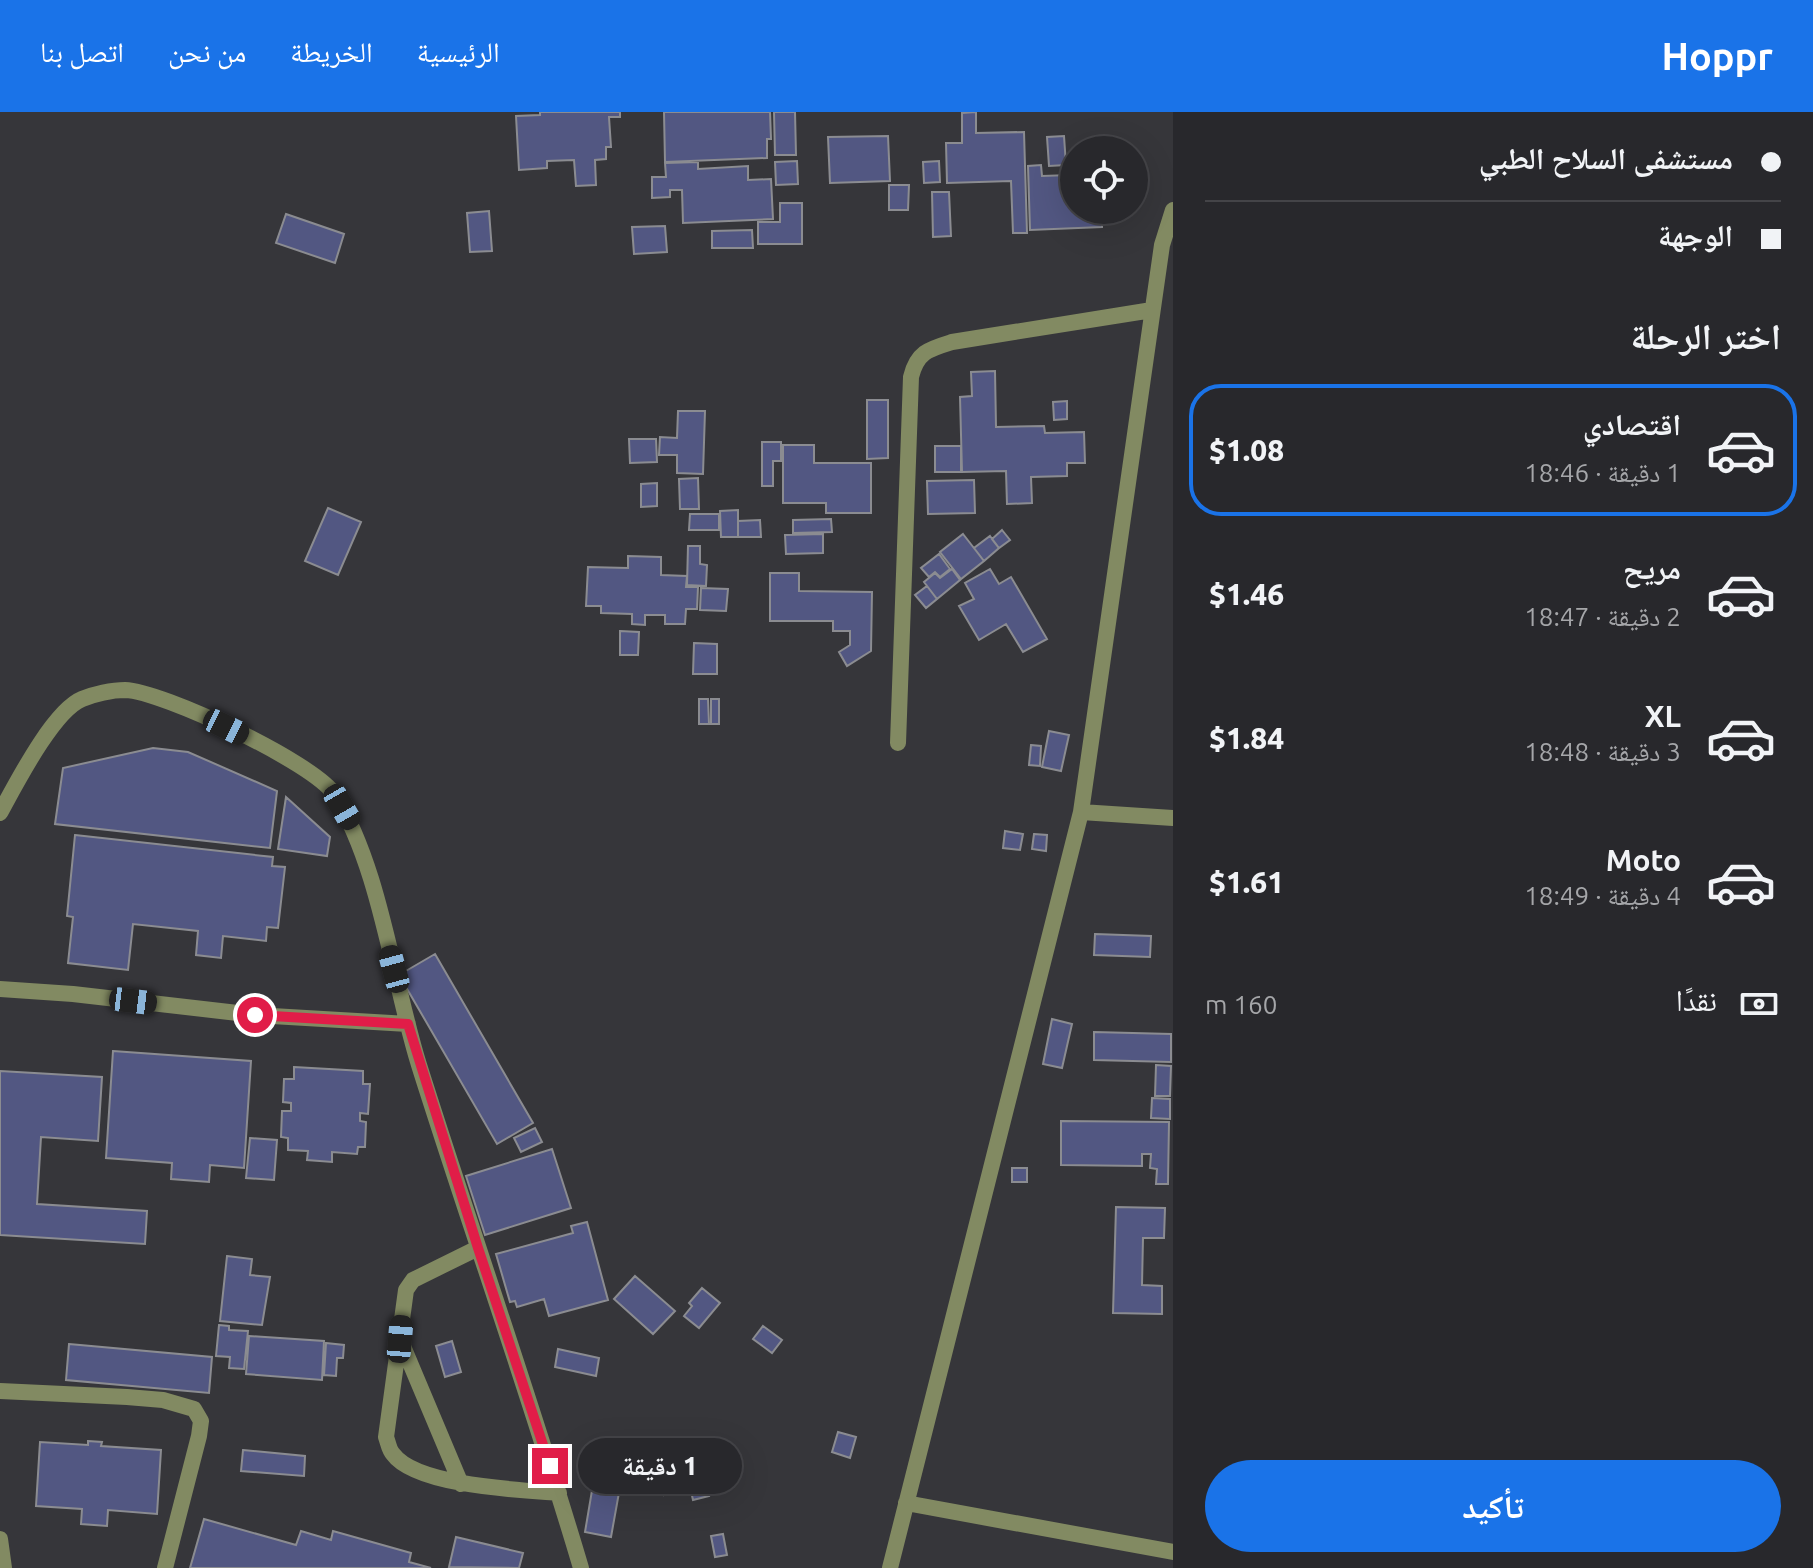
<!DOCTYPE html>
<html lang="ar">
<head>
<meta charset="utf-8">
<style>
  :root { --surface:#28282c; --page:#303034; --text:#f1f3f6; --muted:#a5a6a9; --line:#444448; --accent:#1a73e8 }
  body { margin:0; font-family:Ubuntu,"Noto Naskh Arabic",sans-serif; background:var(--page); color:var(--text); direction:rtl; height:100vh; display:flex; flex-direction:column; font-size:30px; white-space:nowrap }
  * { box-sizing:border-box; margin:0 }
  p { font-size:26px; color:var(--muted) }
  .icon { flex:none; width:44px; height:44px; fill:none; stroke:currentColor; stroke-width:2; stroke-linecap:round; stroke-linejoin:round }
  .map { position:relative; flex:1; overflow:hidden; direction:ltr }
  .drawer { display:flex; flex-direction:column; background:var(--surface); width:640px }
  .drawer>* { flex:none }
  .guide { display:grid; align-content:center; height:176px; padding:0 32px; background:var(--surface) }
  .fabs { position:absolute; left:1060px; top:24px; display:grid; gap:16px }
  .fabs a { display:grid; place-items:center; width:88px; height:88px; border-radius:50%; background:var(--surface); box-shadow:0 8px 32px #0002,0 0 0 2px var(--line); font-size:40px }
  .end { position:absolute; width:36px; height:36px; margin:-18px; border:10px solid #e11d48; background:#fff; box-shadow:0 0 0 4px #fff }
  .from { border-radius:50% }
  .bubble { position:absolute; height:56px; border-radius:28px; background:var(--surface); box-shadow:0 8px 32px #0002,0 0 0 2px var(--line); font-size:26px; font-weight:800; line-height:56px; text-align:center; direction:rtl }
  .car { position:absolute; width:24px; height:48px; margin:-24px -12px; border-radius:10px; box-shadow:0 0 6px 2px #0007; background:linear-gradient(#222 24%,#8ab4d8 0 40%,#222 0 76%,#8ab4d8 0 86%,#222 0) }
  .guide b { display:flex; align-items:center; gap:28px; height:76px; font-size:30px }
  .guide b+b { border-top:2px solid var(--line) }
  .guide i { width:20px; height:20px; background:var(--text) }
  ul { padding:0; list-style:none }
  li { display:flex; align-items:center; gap:24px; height:132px; margin:0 16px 12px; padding:0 16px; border:4px solid transparent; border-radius:32px }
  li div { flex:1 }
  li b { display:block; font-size:30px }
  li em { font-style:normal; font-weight:800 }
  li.active { border-color:var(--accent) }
  li>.icon { width:72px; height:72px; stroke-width:1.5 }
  h2 { padding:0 32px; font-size:36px; line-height:96px }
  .pay { display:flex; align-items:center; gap:20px; height:88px; padding:0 32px; font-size:30px }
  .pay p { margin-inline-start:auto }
  .button { display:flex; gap:16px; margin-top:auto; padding:16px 32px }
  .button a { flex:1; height:92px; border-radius:48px; background:var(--accent); color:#fff; font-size:32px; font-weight:800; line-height:92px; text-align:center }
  header { display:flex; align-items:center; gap:48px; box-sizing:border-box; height:112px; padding:0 40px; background:var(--accent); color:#fff }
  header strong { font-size:38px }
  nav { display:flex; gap:44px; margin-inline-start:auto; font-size:28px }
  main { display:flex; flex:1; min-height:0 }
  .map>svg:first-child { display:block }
  .building { fill:#525782; stroke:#8b8c91; stroke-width:2 }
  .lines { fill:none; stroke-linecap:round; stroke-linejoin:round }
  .minor { stroke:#828a62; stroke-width:16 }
  .route { stroke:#e11d48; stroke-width:10 }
</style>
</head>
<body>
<header>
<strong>Hoppr</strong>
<nav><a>الرئيسية</a><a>الخريطة</a><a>من نحن</a><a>اتصل بنا</a></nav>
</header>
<main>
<section class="drawer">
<div class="guide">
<b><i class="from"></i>مستشفى السلاح الطبي</b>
<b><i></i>الوجهة</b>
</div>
<h2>اختر الرحلة</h2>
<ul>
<li class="active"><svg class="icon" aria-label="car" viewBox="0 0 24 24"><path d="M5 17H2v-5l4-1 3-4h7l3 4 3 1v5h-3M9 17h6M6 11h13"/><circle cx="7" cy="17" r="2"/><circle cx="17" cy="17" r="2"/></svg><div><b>اقتصادي</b><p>1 دقيقة · 18:46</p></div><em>$1.08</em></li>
<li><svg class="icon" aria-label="car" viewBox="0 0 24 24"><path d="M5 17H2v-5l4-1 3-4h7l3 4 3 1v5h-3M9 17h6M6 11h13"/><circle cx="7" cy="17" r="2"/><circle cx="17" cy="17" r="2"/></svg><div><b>مريح</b><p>2 دقيقة · 18:47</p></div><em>$1.46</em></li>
<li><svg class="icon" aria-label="car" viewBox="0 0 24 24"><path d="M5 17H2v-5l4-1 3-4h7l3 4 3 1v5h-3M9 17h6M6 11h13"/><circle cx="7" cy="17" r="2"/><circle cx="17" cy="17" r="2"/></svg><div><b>XL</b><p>3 دقيقة · 18:48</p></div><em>$1.84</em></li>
<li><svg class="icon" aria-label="car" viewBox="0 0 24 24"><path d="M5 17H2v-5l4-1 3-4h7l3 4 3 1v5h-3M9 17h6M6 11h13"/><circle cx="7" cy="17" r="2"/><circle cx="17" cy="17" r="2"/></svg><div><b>Moto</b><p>4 دقيقة · 18:49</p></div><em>$1.61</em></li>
</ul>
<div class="pay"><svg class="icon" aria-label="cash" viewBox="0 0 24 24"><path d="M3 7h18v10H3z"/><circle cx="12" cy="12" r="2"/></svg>نقدًا<p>160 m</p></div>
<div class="button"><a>تأكيد</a></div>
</section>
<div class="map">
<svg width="1173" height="1456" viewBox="0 0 1173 1456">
  <rect width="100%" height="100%" fill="#36363a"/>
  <path class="building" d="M540 0H620V5H609L611 35H606V47L595 48 596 73 576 74 574 48 547 49V56L519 58 516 4 540 3Z
    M664 0H770L771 27H767V46L665 50Z
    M774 0H795L796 43H775Z
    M976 0V21L1024 20 1027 121H1013L1011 69 947 71 946 31H962V1Z
    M888 24 890 69 830 71 828 25Z
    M1064 24 1066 53 1049 54 1047 25Z
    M797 49 798 72 776 73 775 50Z
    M939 49 940 70 924 71 923 50Z
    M698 50V57L748 54V68L771 67 773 107 683 111 682 78H670V85L652 86V65H666L665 51Z
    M1041 53 1042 64 1070 63 1071 79H1074V98H1102V115L1030 118 1028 54Z
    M889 73H909L908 98H889Z
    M932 80H949L951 124 933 125Z
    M780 91H802V132H758V110H780Z
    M489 99 492 139 470 140 467 101Z
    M286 102 344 122 335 151 276 131Z
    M665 114 667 140 634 142 632 115Z
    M752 118 753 136H712V119Z
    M995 259 996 315 1044 314 1045 321 1084 320 1085 351H1067V364L1031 365 1032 391 1007 392 1006 359 962 360 960 285 972 284 971 260Z
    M867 288H888V346L867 347Z
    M1067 289V307L1054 308 1053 290Z
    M678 299H705L703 362 677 361V343H659L660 325 677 326Z
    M629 327H656L657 350 630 351Z
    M762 330H781V349H773V374H762Z
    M783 333H814V351H871V401H826V391H783Z
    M935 334H961V360H935Z
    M698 366 699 397H680L679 367Z
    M974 368 975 401 928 402 927 369Z
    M657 371V394L641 395V372Z
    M328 396 361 410 338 463 305 449Z
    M738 398V425H721L720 399Z
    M690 402H719V418H689Z
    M831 407 832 420 793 421V408Z
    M760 408 761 425H738V409Z
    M1002 418 1010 428 999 436 992 427Z
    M823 422V441L786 442 785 423Z
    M963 422 984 449 961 467 940 440Z
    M990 424 999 436 984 449 974 436Z
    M688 434H700V452L707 453 706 474 687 473Z
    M939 442 950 457 940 465 935 460 929 465 921 456Z
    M628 444 661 445V463L687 464 686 475H698L697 497H686L685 512H665V503H645V513L632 512V502L601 501V494H586L588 455 628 456Z
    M952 457 960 468 937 487 924 470 935 461 940 466Z
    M990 457 999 472 1011 465 1047 527 1023 540 1006 512 979 528 959 494 974 487 965 471Z
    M770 461H799V479L872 480 871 539 847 554 839 540 850 533V519H833V509H770Z
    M927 474 937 487 926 496 915 483Z
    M701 476 728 477 726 499 700 498Z
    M620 519 639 520 638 543H620Z
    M694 531 717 532V562H693Z
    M699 587H708L709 612H699Z
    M711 587H719V612H711Z
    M1049 619 1069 623 1061 659 1042 655Z
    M1031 633 1041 634 1040 654 1029 653Z
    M153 636 188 640 277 679 270 736 55 712 63 656Z
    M286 685 330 725 327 744 278 737Z
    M1005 719 1023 722 1020 738 1003 736Z
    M1034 722 1047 723 1046 739 1032 737Z
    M75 723 273 745 272 754 285 755 278 816 267 815 266 829 223 824 221 846 196 843 198 819 133 812 128 858 68 851 73 805 67 804Z
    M1095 822 1151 824 1150 845 1094 843Z
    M435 842 533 1011 497 1032 399 863Z
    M1052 907 1072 912 1062 956 1043 952Z
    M1094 920 1171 922V950L1094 948Z
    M113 939 251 949 244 1056 210 1053 209 1070 171 1067 172 1051 106 1046Z
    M1156 953 1171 954 1170 984H1155Z
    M294 955 363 959V972H370L368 1002 360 1001V1009L366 1010 365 1035H358L357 1042 332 1040V1050L307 1048 308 1039 288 1038V1026L281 1025 282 999H291V991L283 990 284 967H294Z
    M0 959 102 965 98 1029 41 1025 37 1092 147 1099 145 1132 0 1123Z
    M1152 986 1170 987V1007L1151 1006Z
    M1061 1009 1169 1010 1168 1072H1156L1157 1057 1150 1056 1151 1042H1142V1054L1061 1053Z
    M535 1016 542 1030 521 1040 514 1026Z
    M250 1026 277 1028 274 1068 246 1066Z
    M552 1037 571 1096 485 1123 466 1064Z
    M1012 1056H1027V1070H1012Z
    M1116 1095 1165 1096 1164 1126H1143L1142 1173 1162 1174V1202L1113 1201Z
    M587 1110 608 1188 549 1204 544 1187 517 1195 515 1189 510 1190 496 1142 573 1121 571 1114Z
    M227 1144 252 1147 250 1163 270 1165 262 1213 220 1209Z
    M635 1164 675 1199 653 1222 614 1187Z
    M702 1176 720 1191 699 1216 684 1204 692 1194 689 1191Z
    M219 1213 229 1214V1218L248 1219 244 1257 229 1256 230 1245 216 1244Z
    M763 1214 782 1228 772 1241 753 1227Z
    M249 1224 324 1229 322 1268 246 1262Z
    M452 1229 461 1260 445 1265 436 1234Z
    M326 1231 344 1233 343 1246H337L336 1264 324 1263Z
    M69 1232 212 1245 209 1281 66 1268Z
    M558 1237 599 1246 596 1264 555 1255Z
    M838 1320 856 1325 850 1346 832 1340Z
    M88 1329 102 1330 101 1334 161 1338 157 1402 108 1398 107 1414 81 1412 82 1397 36 1394 40 1330 88 1333Z
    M243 1338 305 1344 304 1364 241 1359Z
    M598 1343 667 1354 663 1383 620 1375 611 1425 585 1420Z
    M704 1362 709 1384 693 1388 688 1366Z
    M204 1407 296 1433 301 1419 331 1428 333 1419 411 1441 409 1450 431 1456H190Z
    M723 1422 727 1443 715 1445 711 1424Z
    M456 1425 523 1441 519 1456 449 1455Z"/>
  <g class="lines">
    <path class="minor" d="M898 631 911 265C917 240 929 237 952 230L1152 198
      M1081 700 1173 706
      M0 701C16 672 53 599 82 587 94 582 112 578 125 578 162 579 314 651 334 682 380 754 393 870 419 953 472 1121 531 1287 581 1456
      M0 877 73 882 255 903 408 912
      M478 1136 413 1168 406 1178 386 1325C388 1330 389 1338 393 1342 416 1374 521 1378 559 1381
      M400 1227 461 1372
      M0 1279 127 1285 163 1288 194 1297 201 1309 199 1324 165 1456
      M906 1391 1173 1440
      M0 1427 4 1456
      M890 1456 1081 700 1162 133 1173 98"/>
  </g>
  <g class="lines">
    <path class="route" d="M255 903 408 912 478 1136 550 1354"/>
  </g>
</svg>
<div class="fabs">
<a><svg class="icon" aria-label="locate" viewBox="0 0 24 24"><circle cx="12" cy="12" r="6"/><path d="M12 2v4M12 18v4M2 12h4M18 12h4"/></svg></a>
</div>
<i class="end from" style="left:255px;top:903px"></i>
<i class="end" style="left:550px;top:1354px"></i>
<div class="bubble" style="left:578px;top:1326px;width:164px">1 دقيقة</div>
<i class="car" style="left:226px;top:615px;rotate:116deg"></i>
<i class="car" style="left:342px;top:695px;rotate:150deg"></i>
<i class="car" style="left:394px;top:857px;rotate:345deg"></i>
<i class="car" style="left:133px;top:889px;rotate:97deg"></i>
<i class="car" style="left:400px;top:1227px;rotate:5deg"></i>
</div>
</main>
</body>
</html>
